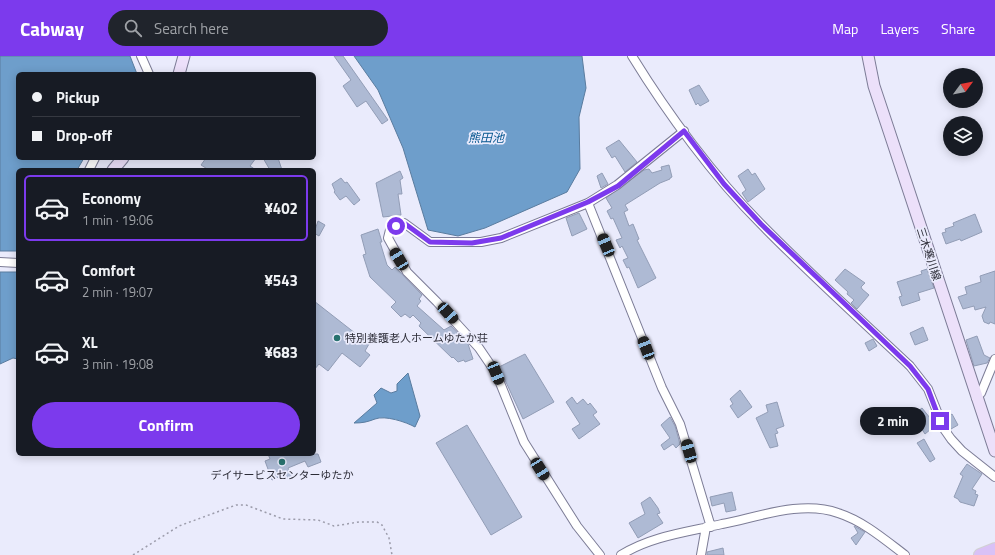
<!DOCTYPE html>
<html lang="en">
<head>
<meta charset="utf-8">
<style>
  :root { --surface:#171b24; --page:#20242c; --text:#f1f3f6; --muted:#9ea1a6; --line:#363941; --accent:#7c3aed }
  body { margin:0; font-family:"Titillium Web","Noto Sans JP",sans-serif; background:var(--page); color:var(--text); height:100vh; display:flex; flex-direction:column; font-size:15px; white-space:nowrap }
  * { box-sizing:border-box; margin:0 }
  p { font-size:13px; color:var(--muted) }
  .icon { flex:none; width:22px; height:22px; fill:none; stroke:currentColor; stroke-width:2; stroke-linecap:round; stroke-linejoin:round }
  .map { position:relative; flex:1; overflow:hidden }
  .drawer { position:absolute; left:16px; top:112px; width:300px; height:288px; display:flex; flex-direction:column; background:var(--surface); border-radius:6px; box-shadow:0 2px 10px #0003 }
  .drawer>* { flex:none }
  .top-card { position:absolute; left:16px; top:16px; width:300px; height:88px; border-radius:6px; box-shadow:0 2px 10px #0003; display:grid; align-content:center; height:88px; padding:0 16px; background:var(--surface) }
  .needle { width:26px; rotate:58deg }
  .buttons { position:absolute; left:943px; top:12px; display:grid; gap:8px }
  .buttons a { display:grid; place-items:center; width:40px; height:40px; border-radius:50%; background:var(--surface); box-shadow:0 2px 10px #0003; font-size:20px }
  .end { position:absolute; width:18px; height:18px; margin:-9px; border:5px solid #7c3aed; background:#fff; box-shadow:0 0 0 2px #fff }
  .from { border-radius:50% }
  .bubble { position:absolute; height:28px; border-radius:14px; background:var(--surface); box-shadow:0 2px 10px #0003; font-size:13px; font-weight:700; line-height:28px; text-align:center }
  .car { position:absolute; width:12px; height:24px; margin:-12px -6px; border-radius:5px; box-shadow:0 0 3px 1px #0007; background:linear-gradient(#222 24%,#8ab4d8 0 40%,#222 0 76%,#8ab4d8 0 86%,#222 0) }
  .top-card b { display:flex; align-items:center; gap:14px; height:38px; font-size:15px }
  .top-card b+b { border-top:1px solid var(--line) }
  .top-card i { width:10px; height:10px; background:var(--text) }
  ul { padding:7px 0 0; list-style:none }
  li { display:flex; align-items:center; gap:12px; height:66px; margin:0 8px 6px; padding:0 8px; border:2px solid transparent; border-radius:6px }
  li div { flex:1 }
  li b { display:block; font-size:15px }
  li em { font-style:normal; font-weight:700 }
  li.selected { border-color:var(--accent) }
  li>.icon { width:36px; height:36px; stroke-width:1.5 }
  .button { display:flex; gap:8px; margin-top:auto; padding:8px 16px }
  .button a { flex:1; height:46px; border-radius:24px; background:var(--accent); color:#fff; font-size:16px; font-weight:700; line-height:46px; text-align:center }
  header { display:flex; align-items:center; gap:24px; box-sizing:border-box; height:56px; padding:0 20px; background:var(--accent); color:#fff }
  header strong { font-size:19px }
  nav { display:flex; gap:22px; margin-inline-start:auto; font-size:14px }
  .search { width:280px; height:36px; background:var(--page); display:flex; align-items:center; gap:10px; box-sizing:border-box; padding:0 14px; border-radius:22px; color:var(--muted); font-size:15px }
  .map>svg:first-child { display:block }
  .water { fill:#6e9ecb; stroke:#5a7c9f }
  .building { fill:#aebad4; stroke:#929db6 }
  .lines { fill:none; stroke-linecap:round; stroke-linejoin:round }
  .street-casing { stroke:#7c7c96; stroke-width:10 }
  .secondary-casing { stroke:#7c7c96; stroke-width:13 }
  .primary-casing { stroke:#d1d1d3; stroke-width:14 }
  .path { stroke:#9c9cab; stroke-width:1.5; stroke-dasharray:2 3; stroke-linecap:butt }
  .street { stroke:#fff; stroke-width:8 }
  .secondary { stroke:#ece0fa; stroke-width:11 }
  .primary { stroke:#d9c1f6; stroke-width:12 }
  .route { stroke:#7c3aed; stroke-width:5 }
  .poi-dot { fill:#28726f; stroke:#eaebfc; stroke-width:1.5 }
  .labels { text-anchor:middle; stroke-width:3.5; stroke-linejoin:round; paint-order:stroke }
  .street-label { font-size:11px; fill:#2c2c37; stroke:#eaebfc }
  .poi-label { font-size:11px; fill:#2c2c37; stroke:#eaebfc; text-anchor:start }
  .water-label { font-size:12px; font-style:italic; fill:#05568e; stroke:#eaebfc }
</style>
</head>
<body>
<header>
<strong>Cabway</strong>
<div class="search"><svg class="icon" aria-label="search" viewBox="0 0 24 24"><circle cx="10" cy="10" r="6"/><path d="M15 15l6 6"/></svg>Search here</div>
<nav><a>Map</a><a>Layers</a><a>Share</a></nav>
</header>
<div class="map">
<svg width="995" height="499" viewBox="0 0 995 499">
  <rect width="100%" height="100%" fill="#eaebfc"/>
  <path class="water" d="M0 0H130L137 18H18V102H84L77 114H18V195H0Z
    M354 0H582L586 32 579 61 580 113 567 136 485 172 458 180 428 174 403 92 378 34Z
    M0 216H18V303L13 302 0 308Z
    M408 317 420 360 415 371C406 366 385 359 375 363 367 366 363 367 354 367L377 347 374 339 381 332 391 337 397 335V328Z"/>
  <path class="building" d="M334 0H343L388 64 382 68 366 45 357 51 343 30 351 24Z
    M699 29 709 45 700 50 698 47 696 49 689 34Z
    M619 84 637 106 625 116 615 100 612 102 606 92Z
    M206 102H256L250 110 256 114H209L201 109Z
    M263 102H278L282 114H270Z
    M669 109 672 121 670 122V123L660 127 625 149 628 154 624 156 629 170 633 168 639 183 637 184 656 222 638 232 629 211 627 212 623 204 628 202 622 190 620 192 616 184 622 182 613 162 611 163 607 155 612 152 606 142 644 114 649 113 652 117 662 114 661 111Z
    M748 113 752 119 755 117 765 133 748 146 742 137 746 134 738 120Z
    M400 115 403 122 400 124 402 138H398L401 159 383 161 376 127Z
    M602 117 608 128 601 132 597 120Z
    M341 122 345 127 347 126 360 144 354 149 346 140 340 144 334 136 335 135 332 128Z
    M579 157 587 173 572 180 566 162Z
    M975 158 982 176 961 185 960 183 946 188 942 177 946 176 945 173 954 170 953 167Z
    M318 165 325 169 319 180 314 177Z
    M378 173 382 186H380L387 209 392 214 395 211 422 239 419 243 421 245 417 250 444 274 451 270 468 288 473 303 465 306 464 304 458 306 453 301 452 302 419 270 421 267 413 259 410 262 405 258 401 261 391 251 396 246 370 221 363 199 366 198 361 179Z
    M845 213 865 227 861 231 862 233 869 239 857 253 851 247 854 244 847 238 848 236 835 224Z
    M927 213 934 232 918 237 920 244 902 250 899 241 902 240 897 226 922 218 921 215Z
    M995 215V268L990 266 989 268 984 266 982 260 986 251 975 254 974 250 963 253 958 241 967 238 965 231 981 226 980 220Z
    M314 245 369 288 365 295 370 299 360 311 342 297 328 315 319 308 314 314Z
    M923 271 928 284 915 289 910 277Z
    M977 280 984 299 990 302 987 307 974 310 966 284Z
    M873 283 877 290 869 295 865 287Z
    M525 298 554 346 523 363 499 311Z
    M740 334 752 351 738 362 730 350 733 348 730 343Z
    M572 341 577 348 583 343 588 349 590 347 597 356 593 359 600 368 579 383 572 373 580 368 566 346Z
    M777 346 784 370 776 373 778 377 775 378 778 390 770 392 756 362 768 356 766 349Z
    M922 352 934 367 929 371 931 373 925 378 913 359Z
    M952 358 958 369 951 373 946 362Z
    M670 361 675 370 680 388 676 392 673 388 664 394 661 389 670 382 661 369Z
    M467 369 522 461 491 479 436 387Z
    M924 383 935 403 930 406 917 387Z
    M268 398H318L321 406 308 411 305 405 288 412 292 420 285 423 283 419 272 424 265 405 270 403Z
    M967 408 982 418 972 433 976 435 975 438 978 439 974 450 960 446 958 443 954 441 963 420 960 418Z
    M732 436 736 454 726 456 724 447 712 450 710 441Z
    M650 441 658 452 660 457 657 458 663 467 638 482 629 467 645 458 641 447Z
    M854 470 865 476 856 489 851 482 858 477Z
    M723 492 724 499H707V496Z"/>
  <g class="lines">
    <g class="street-casing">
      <path id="street" d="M141 0 149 18
        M632 0C667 57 714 121 761 168 809 217 860 263 910 310L928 333 944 373 951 383 962 395 995 421
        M89 114 95 102
        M588 147 662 332 680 368 711 471
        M0 206 18 207
        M976 342 981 337 995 303
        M600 499 577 470 524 386 496 317 479 292 437 246 407 216 388 182 390 174 404 167 430 186H481L501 182 588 147 617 129 684 75
        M621 499C651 480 688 476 722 468 758 461 802 444 838 457 863 465 884 483 905 499
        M701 499 706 471"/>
    </g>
    <g class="secondary-casing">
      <path id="secondary" d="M868 0 874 30 889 75 995 395
        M179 18 184 0
        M113 114 123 102"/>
    </g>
    <g class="primary-casing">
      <path id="primary" d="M980 499 995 493"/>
    </g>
    <path class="path" d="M133 499 179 470 236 449H246L283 463 318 464 334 470 359 466H377L382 469 389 482 392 499"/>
    <use href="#street" class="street"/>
    <use href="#secondary" class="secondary"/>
    <use href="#primary" class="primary"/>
  </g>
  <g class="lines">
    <path class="route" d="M396 170 404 167 430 186 472 187 501 182 588 146 618 130 684 75 724 128 761 168 910 310 928 333 940 365"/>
  </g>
  <g class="poi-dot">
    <circle cx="337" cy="282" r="4"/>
    <circle cx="282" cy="406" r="4"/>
  </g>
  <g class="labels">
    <g class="street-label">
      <text transform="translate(929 198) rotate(72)" y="4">三木寒川線</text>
    </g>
    <g class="poi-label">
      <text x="345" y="286">特別養護老人ホームゆたか荘</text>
      <text x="282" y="423" text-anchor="middle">デイサービスセンターゆたか</text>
    </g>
    <g class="water-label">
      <text x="486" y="86">熊田池</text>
    </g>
  </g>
</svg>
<div class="buttons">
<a><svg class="needle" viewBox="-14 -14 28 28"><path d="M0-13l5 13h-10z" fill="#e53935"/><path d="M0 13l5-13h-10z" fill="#9ea1a6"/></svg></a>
<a><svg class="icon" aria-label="layers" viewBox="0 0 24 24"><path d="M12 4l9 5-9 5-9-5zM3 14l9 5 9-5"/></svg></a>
</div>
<i class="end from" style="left:396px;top:170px"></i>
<i class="end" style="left:940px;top:365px"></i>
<div class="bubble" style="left:860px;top:351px;width:66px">2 min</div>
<i class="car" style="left:606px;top:189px;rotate:337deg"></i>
<i class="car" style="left:399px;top:203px;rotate:329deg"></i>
<i class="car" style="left:448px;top:257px;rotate:138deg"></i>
<i class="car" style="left:646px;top:292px;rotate:339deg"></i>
<i class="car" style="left:496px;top:317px;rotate:158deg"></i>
<i class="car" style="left:689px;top:395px;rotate:344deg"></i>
<i class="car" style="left:540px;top:413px;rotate:148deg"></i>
<div class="top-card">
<b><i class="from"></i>Pickup</b>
<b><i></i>Drop-off</b>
</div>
<section class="drawer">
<ul>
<li class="selected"><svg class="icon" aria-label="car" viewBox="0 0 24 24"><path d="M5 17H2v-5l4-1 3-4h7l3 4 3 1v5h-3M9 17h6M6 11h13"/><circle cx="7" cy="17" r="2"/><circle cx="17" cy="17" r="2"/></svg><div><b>Economy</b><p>1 min · 19:06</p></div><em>¥402</em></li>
<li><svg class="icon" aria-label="car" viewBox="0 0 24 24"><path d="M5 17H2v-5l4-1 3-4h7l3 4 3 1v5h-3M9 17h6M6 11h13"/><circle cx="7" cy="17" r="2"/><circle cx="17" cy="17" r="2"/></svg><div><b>Comfort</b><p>2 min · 19:07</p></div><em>¥543</em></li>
<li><svg class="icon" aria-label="car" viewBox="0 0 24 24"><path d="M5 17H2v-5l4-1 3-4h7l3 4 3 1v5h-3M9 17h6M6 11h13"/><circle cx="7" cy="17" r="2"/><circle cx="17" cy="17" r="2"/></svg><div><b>XL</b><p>3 min · 19:08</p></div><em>¥683</em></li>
</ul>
<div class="button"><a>Confirm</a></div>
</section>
</div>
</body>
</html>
